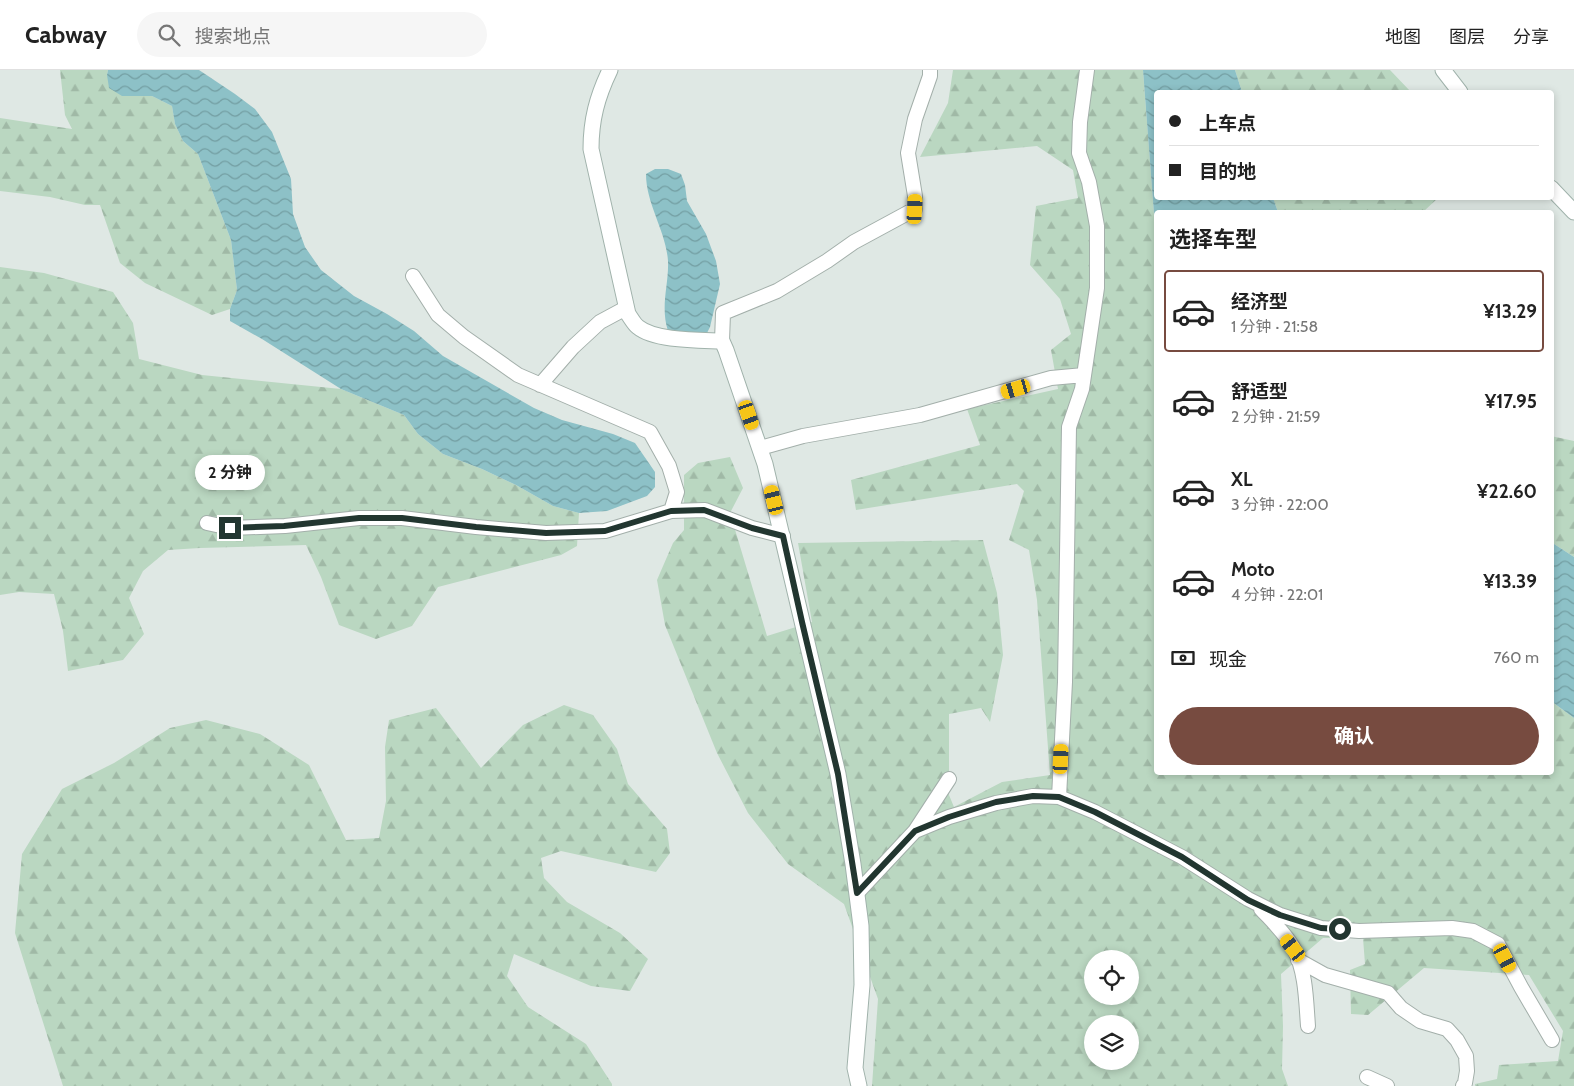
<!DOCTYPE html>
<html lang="zh">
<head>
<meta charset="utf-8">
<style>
  :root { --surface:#fff; --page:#f6f6f6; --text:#222; --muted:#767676; --line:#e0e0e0; --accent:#774b40 }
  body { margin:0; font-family:Cabin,"Noto Sans SC",sans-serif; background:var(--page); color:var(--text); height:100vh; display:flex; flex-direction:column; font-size:19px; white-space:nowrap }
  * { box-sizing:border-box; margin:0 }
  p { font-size:16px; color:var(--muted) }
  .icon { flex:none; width:28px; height:28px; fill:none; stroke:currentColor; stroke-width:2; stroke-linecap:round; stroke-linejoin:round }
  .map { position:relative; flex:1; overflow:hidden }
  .sheet { position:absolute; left:1154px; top:140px; width:400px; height:565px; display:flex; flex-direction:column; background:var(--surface); border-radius:5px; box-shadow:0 2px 8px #0003 }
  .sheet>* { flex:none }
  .guide { position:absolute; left:1154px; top:20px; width:400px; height:110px; border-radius:5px; box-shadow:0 2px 8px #0003; display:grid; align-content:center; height:110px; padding:0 15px; background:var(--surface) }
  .buttons { position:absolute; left:1084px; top:880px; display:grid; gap:10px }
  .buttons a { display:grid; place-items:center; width:55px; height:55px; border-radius:50%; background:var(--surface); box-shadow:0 2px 8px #0003; font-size:25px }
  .end { position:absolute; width:22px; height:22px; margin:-11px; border:6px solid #223630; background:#fff; box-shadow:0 0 0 2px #fff }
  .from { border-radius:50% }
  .bubble { position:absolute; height:35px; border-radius:18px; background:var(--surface); box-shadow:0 2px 8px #0003; font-size:16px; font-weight:700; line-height:35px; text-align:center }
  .car { position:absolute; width:15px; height:30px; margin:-15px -8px; border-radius:6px; box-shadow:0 0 4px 1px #0007; background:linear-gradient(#f5c518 24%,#345 0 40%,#f5c518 0 76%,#345 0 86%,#f5c518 0) }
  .guide b { display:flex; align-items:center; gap:18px; height:48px; font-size:19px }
  .guide b+b { border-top:1px solid var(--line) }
  .guide i { width:12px; height:12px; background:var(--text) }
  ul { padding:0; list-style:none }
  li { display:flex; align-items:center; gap:15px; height:82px; margin:0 10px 8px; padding:0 5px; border:2px solid transparent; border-radius:5px }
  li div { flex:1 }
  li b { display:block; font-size:19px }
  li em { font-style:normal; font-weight:700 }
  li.on { border-color:var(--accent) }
  li>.icon { width:45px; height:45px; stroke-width:1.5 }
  h2 { padding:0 15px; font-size:22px; line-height:60px }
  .pay { display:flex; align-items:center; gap:12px; height:55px; padding:0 15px; font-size:19px }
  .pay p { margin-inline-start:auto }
  .primary-button { display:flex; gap:10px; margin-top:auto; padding:10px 15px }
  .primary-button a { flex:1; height:58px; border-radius:30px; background:var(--accent); color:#fff; font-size:20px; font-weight:700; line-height:58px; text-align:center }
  header { display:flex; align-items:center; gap:30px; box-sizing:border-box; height:70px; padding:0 25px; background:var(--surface); border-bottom:1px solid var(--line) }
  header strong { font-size:24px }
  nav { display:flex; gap:28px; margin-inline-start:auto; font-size:18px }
  .search { width:350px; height:45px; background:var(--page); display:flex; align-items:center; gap:12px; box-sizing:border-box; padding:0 18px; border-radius:28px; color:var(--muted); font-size:19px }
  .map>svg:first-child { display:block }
  .forest { fill:url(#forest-firs); fill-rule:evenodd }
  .water { fill:url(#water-waves) }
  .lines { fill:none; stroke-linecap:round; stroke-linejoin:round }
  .street-casing { stroke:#a3afaa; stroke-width:16 }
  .secondary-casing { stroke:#a0b2ab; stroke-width:17 }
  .street { stroke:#fff; stroke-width:14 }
  .secondary { stroke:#fff; stroke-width:15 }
  .route { stroke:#223630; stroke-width:6 }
</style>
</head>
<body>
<header>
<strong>Cabway</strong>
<div class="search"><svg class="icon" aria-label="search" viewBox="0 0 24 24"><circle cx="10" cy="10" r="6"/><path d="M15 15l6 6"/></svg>搜索地点</div>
<nav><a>地图</a><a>图层</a><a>分享</a></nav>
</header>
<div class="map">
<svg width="1574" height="1016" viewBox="0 0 1574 1016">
  <defs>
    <pattern id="forest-firs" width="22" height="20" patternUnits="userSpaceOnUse" patternTransform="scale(1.25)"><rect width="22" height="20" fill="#bad7c1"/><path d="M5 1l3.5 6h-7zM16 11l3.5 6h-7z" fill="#a0b9a6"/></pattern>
    <pattern id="water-waves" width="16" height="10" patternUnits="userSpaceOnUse" patternTransform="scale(1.25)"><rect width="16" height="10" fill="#8dc1c7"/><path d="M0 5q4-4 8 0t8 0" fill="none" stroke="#739ea2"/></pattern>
  </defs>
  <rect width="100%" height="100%" fill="#dfe8e4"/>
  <path class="forest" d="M60 0H108L107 5 122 25 152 26 172 36 175 54 183 71 198 84 231 170 237 220 230 239 212 245 145 213 120 193 100 135H85L50 127 0 121V48L72 59 65 45Z
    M953 0H1143L1156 170V702H1551V631L1574 648V1016H1475V1014L1497 1009 1499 995 1558 991 1563 961 1529 905 1424 898 1368 945 1351 944 1350 900 1365 894 1363 868H1323L1281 904 1283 956 1282 999 1288 1016H872L878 929 844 834 788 794 748 743 717 683 665 555 657 510 673 473 684 460V405L698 393 730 387 743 418 730 443 767 566 812 552 798 473 983 470 997 523 1003 585 990 652 981 638 949 644V725L954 737 1002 712 1050 705 1037 530 1029 480 1009 470 1024 421 1017 414 856 440 851 410 980 375 967 339 1058 319 1051 280 1071 264 1060 229 1030 195 1036 136 1078 128 1073 100 1037 76 920 87 948 33ZM1092 889H1130V926H1092ZM1092 954H1130V991H1092Z
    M1235 0H1390L1411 22H1242Z
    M1273 128H1438L1423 142H1278Z
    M0 197 44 203 113 222 133 253 139 289 202 305 341 319 404 345 418 364 443 384 482 399 516 415 553 436 579 443 577 476 561 485 438 517 412 556 376 569 339 555 321 507 306 475 200 478 168 480 143 501 129 528 144 564 123 590 68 601 63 561 54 524 19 522 0 525Z
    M1551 366 1574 371V487L1551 472Z
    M564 635 593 645 617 679 628 714 667 759 670 783 656 802 561 781 541 788 544 808 567 832 620 863 648 889 630 921 591 916 514 884 507 906 528 937 586 974 612 1014V1016H63L15 863 22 784 62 719 114 693 170 658 206 650 260 664 309 695 346 770 379 768 386 731 385 677 389 650 436 638 481 698 523 655Z"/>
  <path class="water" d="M108 0H199L235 24 255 39 272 62 291 109 293 144 305 177 321 200 354 226 387 244 414 261 443 286 534 338 562 350 613 364 635 373 655 402V417L647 426 607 441 579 443 553 436 516 415 482 399 443 384 418 364 404 345 341 319 262 269 230 251V239L237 220 231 170 198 84 183 71 175 54 172 36 152 26H122L109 18 107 5Z
    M1143 0H1235L1242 22H1156V128H1273L1278 142H1156V170Z
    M655 99H668L681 104 685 115 687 131 706 164 716 191 720 214 710 257 706 265 668 261C660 236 669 215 668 191 666 161 646 134 646 104Z
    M1551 472 1574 487V648L1551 631Z"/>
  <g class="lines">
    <g class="street-casing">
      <path id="street" d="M413 206 438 245 464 267 518 305 650 362 669 396 677 422 671 441
        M722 271 723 243 777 221 827 191 854 172 915 139V126L908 83 915 49 930 6V0
        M540 315 573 277 600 252 626 238
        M760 378 803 366 920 345 1051 308 1084 305
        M207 453 230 458 285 456 359 448H402L476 457 546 463 605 461 671 441 705 440 752 458 783 466
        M1059 727 1065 612 1069 357 1082 319 1097 218V156L1089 112 1079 83 1080 52 1087 0
        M915 761 949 709
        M857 823 915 761 949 747 996 733 1033 726 1059 727 1095 742 1182 787 1248 829 1280 845 1321 858 1359 861 1452 858 1473 861 1498 874 1521 917 1552 970
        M1261 839C1272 851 1286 864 1294 879 1306 902 1306 930 1308 956
        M1298 890 1325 905 1388 923 1401 938 1420 951 1447 959 1457 970 1466 986 1467 1001 1465 1013 1463 1016
        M1367 1007 1387 1016"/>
    </g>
    <g class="secondary-casing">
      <path id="secondary" d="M610 0C597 27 591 50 591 79L628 244C631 248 634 254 638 257 655 271 699 270 722 271L726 280 765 394 838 704 853 794 861 856 862 915 855 998 859 1016
        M1443 0 1460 22
        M1551 118 1574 142"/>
    </g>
    <use href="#street" class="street"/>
    <use href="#secondary" class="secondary"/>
  </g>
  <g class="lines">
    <path class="route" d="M230 458 284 456 359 448H402L476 457 546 463 605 461 671 441 704 440 752 458 783 466 802 552 838 704 857 823 915 761 949 747 996 732 1033 726 1059 727 1095 742 1182 787 1248 830 1280 845 1321 858 1340 859"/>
  </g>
</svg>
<div class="buttons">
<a><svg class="icon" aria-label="locate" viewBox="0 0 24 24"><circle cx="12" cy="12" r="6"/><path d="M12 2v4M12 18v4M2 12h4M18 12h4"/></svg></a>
<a><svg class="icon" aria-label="layers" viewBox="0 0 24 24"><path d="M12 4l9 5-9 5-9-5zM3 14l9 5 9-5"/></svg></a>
</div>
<i class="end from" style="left:1340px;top:859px"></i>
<i class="end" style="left:230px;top:458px"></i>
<div class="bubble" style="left:195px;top:385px;width:70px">2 分钟</div>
<i class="car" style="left:915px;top:139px;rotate:3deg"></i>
<i class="car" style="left:1016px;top:319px;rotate:254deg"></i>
<i class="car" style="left:749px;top:345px;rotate:161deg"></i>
<i class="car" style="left:774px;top:430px;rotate:346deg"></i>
<i class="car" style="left:1061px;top:689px;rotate:3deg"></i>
<i class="car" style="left:1293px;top:878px;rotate:322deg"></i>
<i class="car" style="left:1505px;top:888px;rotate:152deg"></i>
<div class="guide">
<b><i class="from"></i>上车点</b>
<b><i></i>目的地</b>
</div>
<section class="sheet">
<h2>选择车型</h2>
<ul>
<li class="on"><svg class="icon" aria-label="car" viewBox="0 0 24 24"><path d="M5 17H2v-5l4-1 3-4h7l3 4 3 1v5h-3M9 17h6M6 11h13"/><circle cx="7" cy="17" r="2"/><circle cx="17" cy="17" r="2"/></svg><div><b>经济型</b><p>1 分钟 · 21:58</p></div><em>¥13.29</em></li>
<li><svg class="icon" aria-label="car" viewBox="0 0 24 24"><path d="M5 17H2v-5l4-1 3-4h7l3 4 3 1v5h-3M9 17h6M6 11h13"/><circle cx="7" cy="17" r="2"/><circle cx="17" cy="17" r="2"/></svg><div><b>舒适型</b><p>2 分钟 · 21:59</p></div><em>¥17.95</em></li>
<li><svg class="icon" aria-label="car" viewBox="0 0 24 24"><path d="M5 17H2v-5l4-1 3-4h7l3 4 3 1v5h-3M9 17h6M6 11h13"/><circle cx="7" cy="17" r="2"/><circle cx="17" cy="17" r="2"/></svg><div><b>XL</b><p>3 分钟 · 22:00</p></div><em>¥22.60</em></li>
<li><svg class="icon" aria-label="car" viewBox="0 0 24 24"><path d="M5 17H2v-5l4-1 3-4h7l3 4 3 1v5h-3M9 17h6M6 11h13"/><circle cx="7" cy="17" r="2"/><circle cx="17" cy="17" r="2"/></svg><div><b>Moto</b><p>4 分钟 · 22:01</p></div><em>¥13.39</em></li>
</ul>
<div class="pay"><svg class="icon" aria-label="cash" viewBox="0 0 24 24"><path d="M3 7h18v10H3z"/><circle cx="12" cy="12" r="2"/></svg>现金<p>760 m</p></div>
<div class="primary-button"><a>确认</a></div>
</section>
</div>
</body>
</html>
